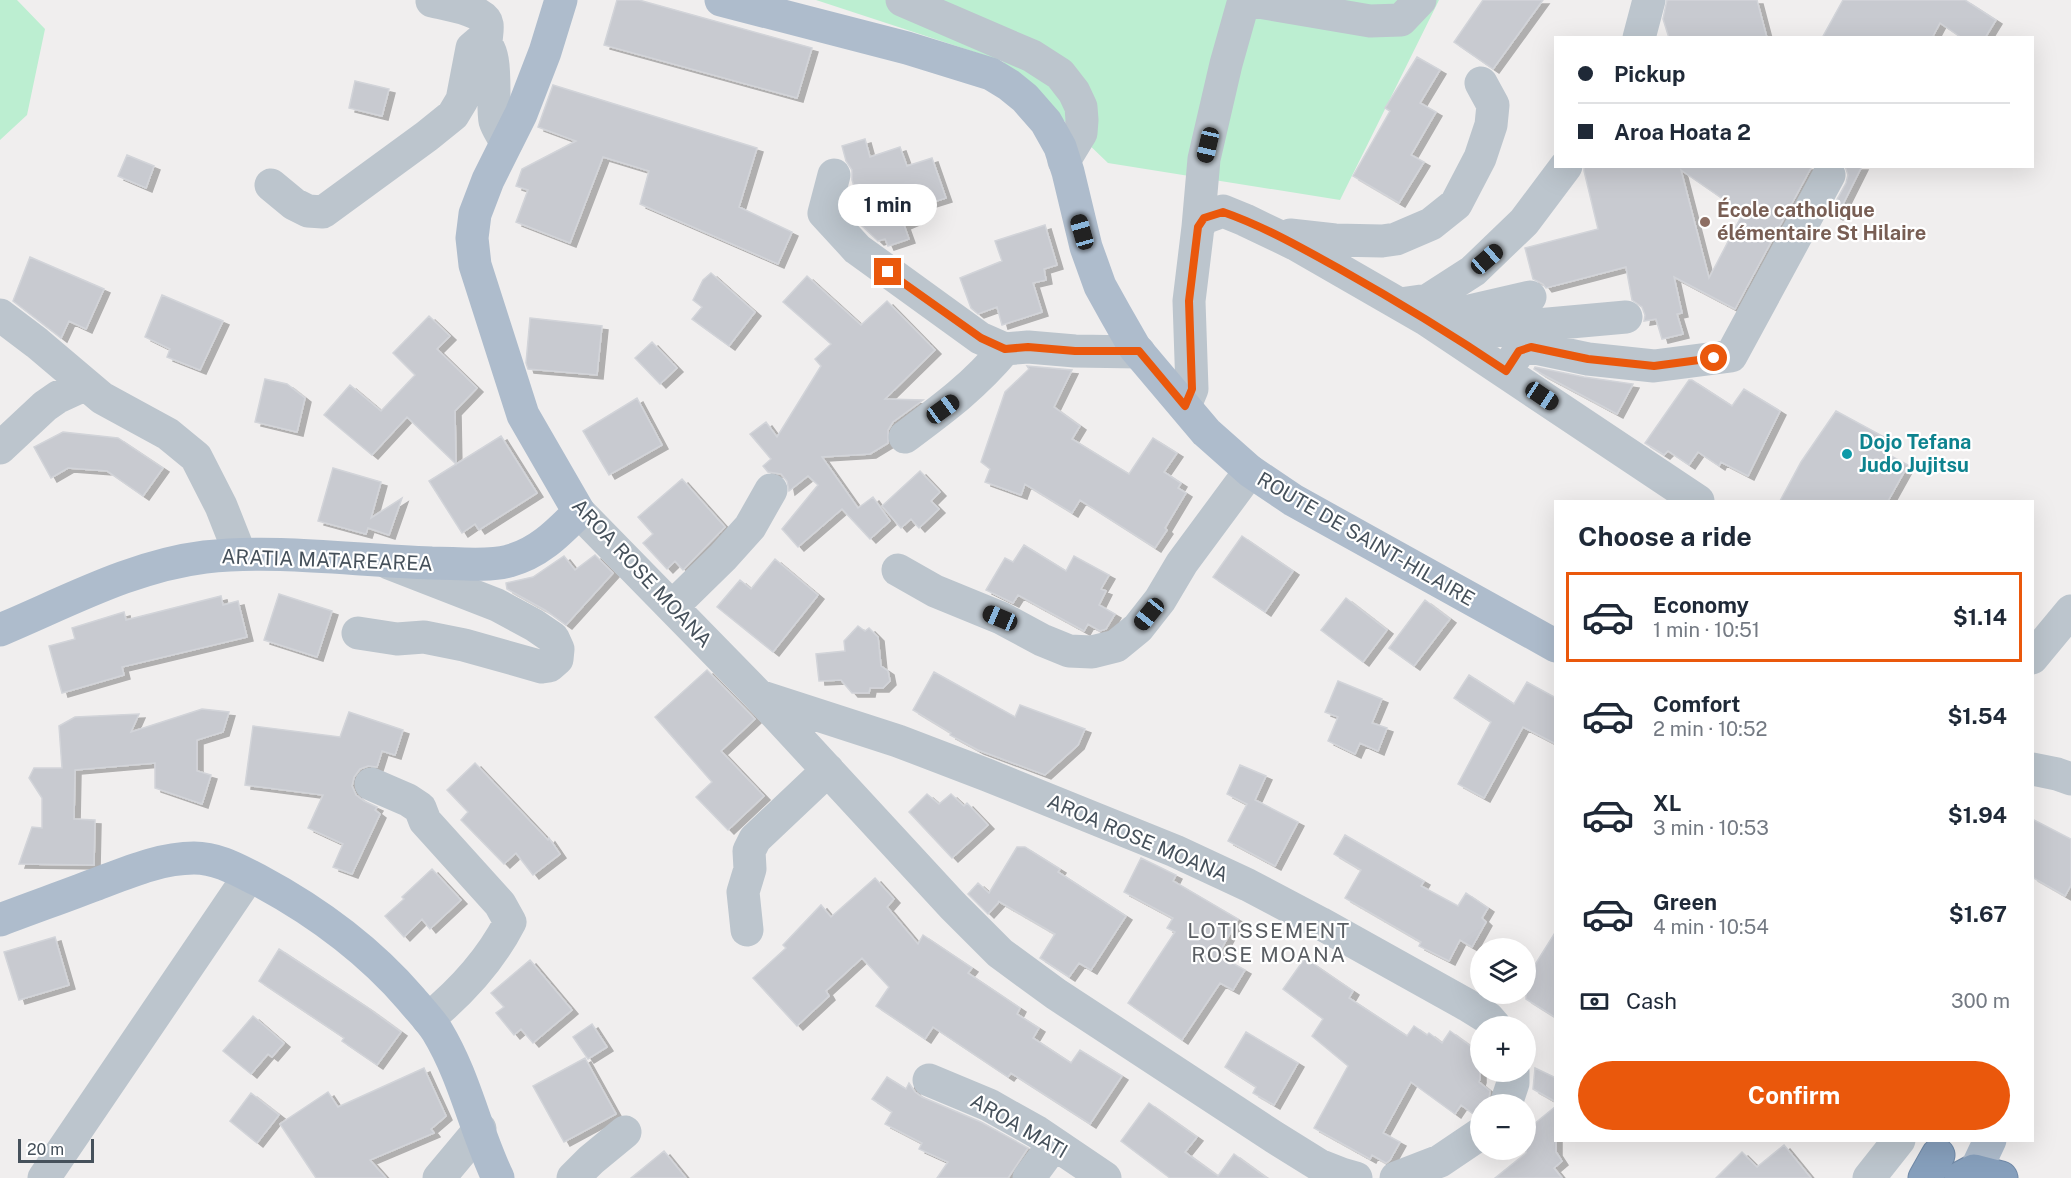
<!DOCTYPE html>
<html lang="en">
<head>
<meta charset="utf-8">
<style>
  :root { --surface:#fff; --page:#f2f2f3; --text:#1f2937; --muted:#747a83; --line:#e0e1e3; --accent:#ea580c }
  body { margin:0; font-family:"Public Sans",sans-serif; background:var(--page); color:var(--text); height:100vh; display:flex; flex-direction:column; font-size:22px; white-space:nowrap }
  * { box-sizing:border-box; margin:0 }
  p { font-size:20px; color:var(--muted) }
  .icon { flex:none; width:33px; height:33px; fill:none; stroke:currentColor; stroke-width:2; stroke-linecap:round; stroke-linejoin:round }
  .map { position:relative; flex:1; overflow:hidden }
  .panel { position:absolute; left:1554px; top:500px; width:480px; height:642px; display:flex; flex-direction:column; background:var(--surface); border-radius:0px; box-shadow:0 6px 24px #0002 }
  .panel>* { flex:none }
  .banner { position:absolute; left:1554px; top:36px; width:480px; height:132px; border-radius:0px; box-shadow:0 6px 24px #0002; display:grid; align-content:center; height:132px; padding:0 24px; background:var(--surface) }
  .buttons { position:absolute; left:1470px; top:938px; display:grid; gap:12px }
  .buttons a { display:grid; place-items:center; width:66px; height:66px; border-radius:50%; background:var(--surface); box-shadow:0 6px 24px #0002; font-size:30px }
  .scale { position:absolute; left:18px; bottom:15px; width:76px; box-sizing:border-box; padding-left:6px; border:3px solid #46515b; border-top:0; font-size:16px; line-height:21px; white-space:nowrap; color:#46515b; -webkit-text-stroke:4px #fff; paint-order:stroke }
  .end { position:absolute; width:27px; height:27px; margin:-14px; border:8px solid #ea580c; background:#fff; box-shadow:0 0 0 3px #fff }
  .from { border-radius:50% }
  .bubble { position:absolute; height:42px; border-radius:21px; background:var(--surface); box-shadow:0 6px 24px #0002; font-size:20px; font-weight:700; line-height:42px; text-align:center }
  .car { position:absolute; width:18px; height:36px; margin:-18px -9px; border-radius:8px; box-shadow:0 0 4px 2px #0007; background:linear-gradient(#222 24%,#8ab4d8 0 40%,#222 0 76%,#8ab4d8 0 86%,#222 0) }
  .banner b { display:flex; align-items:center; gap:21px; height:57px; font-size:22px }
  .banner b+b { border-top:2px solid var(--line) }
  .banner i { width:15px; height:15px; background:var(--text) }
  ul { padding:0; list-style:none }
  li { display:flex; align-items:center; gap:18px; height:90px; margin:0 12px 9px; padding:0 12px; border:3px solid transparent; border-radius:0px }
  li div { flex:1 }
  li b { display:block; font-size:22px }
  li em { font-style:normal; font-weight:700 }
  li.selected { border-color:var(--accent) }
  li>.icon { width:54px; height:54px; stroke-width:1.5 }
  h2 { padding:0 24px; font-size:27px; line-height:72px }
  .pay { display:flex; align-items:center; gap:15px; height:66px; padding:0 24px; font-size:22px }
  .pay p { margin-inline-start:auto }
  .button { display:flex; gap:12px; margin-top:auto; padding:12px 24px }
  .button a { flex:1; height:69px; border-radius:36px; background:var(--accent); color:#fff; font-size:24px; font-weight:700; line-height:69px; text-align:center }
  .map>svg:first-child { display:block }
  .green { fill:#bceed1 }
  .building { fill:#c8cad0; stroke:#d2d4d9; stroke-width:1.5; fill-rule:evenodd; filter:url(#shadow) }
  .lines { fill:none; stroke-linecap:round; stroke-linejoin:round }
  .highway-casing { stroke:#718aa8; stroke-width:35 }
  .minor { stroke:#bcc5cd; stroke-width:33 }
  .major { stroke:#aebccc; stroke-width:33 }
  .highway { stroke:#869fbc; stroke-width:33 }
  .route { stroke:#ea580c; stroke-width:8 }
  .education-dot { fill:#8d6e63; stroke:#fff; stroke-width:2 }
  .culture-dot { fill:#0f9aa8; stroke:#fff; stroke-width:2 }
  .labels { text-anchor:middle; stroke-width:4.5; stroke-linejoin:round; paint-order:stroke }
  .education-label { font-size:20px; font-weight:bold; fill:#785e54; stroke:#fff; text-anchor:start }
  .culture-label { font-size:20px; font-weight:bold; fill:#0d838f; stroke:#fff; text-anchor:start }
  .street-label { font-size:20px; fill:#46515b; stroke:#fff }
  .neighbourhood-label { font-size:21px; letter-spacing:1.5px; fill:#5a5e63; stroke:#fff }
</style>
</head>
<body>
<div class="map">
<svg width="2071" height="1178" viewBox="0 0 2071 1178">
  <defs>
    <filter id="shadow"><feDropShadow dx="6" dy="4" stdDeviation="0" flood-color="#0004"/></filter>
  </defs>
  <rect width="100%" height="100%" fill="#f0eeee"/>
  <path class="green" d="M0 0H17L45 29 27 115 0 140Z
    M816 0H1439L1340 200 1108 163 1002 61Z"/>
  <path class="building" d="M617 0H639L812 48 797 98 604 45Z
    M1483 0H1543L1493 69 1454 42Z
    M1667 0H1757L1767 38H1669L1663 19Z
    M1843 0H1965L1996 20 1985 38H1962L1940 23 1932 38H1822Z
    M1417 57 1440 70 1420 103 1436 112 1411 155 1424 162 1399 203 1353 176 1390 111 1385 108Z
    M355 81 389 89 382 116 349 108Z
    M553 85 757 148 739 207 792 232 778 264 640 204 649 171 603 157 570 243 516 222 528 190 516 186 522 169 576 141 538 127Z
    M865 139 870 157 900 147 907 166 932 158 946 198 914 208 918 219 904 225 909 239 888 246 885 239 878 241 861 225 852 202 858 200 852 180V170L846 161 842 146Z
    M127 155 154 166 146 188 118 176Z
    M1584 166H1812L1735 309 1674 277 1682 313 1677 314 1683 334 1662 339 1656 319 1644 321 1645 315 1642 307 1632 300 1626 267 1546 288 1543 284 1533 279 1525 248 1598 229 1584 171ZM1681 170 1743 213 1709 278Z
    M1845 166H1862L1837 216 1830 212 1846 183 1848 175Z
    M1045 225 1057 265 1044 269 1046 280 1033 283 1042 312 1002 325 997 307 978 314 971 308 960 278 1002 261 995 241Z
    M30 257 104 289 86 329 69 321 61 338 13 301Z
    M711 273 755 312 729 346 692 319 702 307 693 300 703 280Z
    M807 276 861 325 887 301 935 350 885 399 923 400 893 422 888 430V443L870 454 822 457 858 508 873 497 890 521 870 539 842 509 798 547 782 529 818 485 808 476 789 491 787 481 781 474 768 472 763 466 771 459 750 434 766 422 777 437 821 366 815 359 831 344 783 302Z
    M162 295 223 321 200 370 167 357 170 349 145 337Z
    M429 316 450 336 437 349 477 388 455 411 456 464 407 417 372 455 324 415 350 385 381 411 415 375 393 353Z
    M530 318 602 326 597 375 528 369 526 363Z
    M652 342 677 368 660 384 635 358Z
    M1027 366 1072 370 1054 407 1080 426 1072 439 1129 474 1153 438 1177 453 1164 472 1181 483 1178 488 1186 493 1165 528 1167 530 1155 548 1080 500 1072 513 1025 484 1021 495 985 482 990 469 981 462 1005 392 1029 369Z
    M1535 367 1584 377 1633 384 1617 414 1542 374 1534 369Z
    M265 379 287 384 305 398 297 432 255 422Z
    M1689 380H1692L1732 406 1744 389 1780 411 1748 476 1721 462 1719 466 1698 452 1689 465 1668 451 1664 455 1645 443Z
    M637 398 662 445 609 475 583 431Z
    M1836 411 1886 438 1880 450 1908 465 1888 501H1780L1801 462Z
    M63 432 118 438 163 468 143 496 107 471 68 468 51 478 34 447Z
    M501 436 537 493 479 530 475 524 462 533 429 481Z
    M333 468 381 482 371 518 402 498 389 535 368 528 366 534 318 521Z
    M920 471 940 492 931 501 939 509 919 528 911 519 901 528 882 506Z
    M682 479 725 527 683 570 675 561 667 569 643 543 653 534 638 517Z
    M1242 536 1293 571 1265 612 1213 577Z
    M1024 545 1066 571 1074 556 1109 575 1101 589 1106 591 1099 605 1115 614 1106 629 1100 631 1088 624 1084 631 1018 595 1013 603 986 590 1005 558 1013 562Z
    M595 555 613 573 566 625 545 610 507 589 506 583 533 577 564 556 575 570Z
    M775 559 818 595 773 652 717 607 740 580 751 589Z
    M279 594 332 611 317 657 264 640Z
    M221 596 223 605 238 601 247 637 122 667 124 675 62 693 49 646 75 639 72 628 124 612 126 620Z
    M1346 598 1387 630 1363 662 1321 630Z
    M1425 600 1450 619 1414 666 1389 648Z
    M858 626 865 631 869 628 878 637 881 666 888 671 890 681 883 688H870L869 693H852L841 680 819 681 816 654 845 651 844 641Z
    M707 670 755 719 721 751 764 796 728 830 696 797 712 782 655 717Z
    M934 672 1015 717 1020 705 1085 729 1078 745 1045 775 978 750 950 735 951 733 913 710Z
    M1469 675 1514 704 1527 682 1556 698V744L1523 727 1484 798 1458 784 1491 722 1454 698Z
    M1338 681 1382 699 1372 723 1387 728 1378 751 1360 743 1355 754 1328 741 1338 717 1325 712Z
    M202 709 229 712 223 732 197 740V771L211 775 202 804 155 788V763L75 770 74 819 95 820 94 865 19 864 32 827 42 828V798L29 778 34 768H62L59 726 75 717 139 714 131 732Z
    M349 712 403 730 395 755 382 751 377 767 368 766 360 769 354 777 352 786 356 795 364 801 377 807 375 810 380 814 352 874 333 867 343 844 308 828 323 795 245 785 253 726 340 737Z
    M475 763 548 840 549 838 560 854 533 875 516 853 504 864 461 820 468 812 447 790Z
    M1240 765 1266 776 1255 800 1298 822 1275 866 1228 841 1247 804 1227 794Z
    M927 794 939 804 951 794 964 806 967 803 988 825 952 858 909 812Z
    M2032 819 2071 839V885L2065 896 2032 877Z
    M1345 835 1424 881 1421 886 1458 906 1466 893 1488 908 1482 918 1486 922 1472 947 1460 940 1449 961 1419 946 1421 942 1345 898 1361 870 1334 854Z
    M1017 847H1025L1060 869 1058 872 1126 916 1091 970 1079 963 1069 977 1040 958 1055 934 998 901 999 902 988 914 968 894 978 883 989 893Z
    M1141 858 1176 875 1173 881 1238 919 1218 955 1245 970 1233 990 1220 983 1182 1040 1128 1003 1175 932 1167 928 1173 918 1124 892Z
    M432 869 461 900 430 929 422 919 404 937 385 916 404 899 402 897Z
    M875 878 894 899 887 907 918 944 923 935 972 968 968 973 1020 1008 1017 1014 1039 1028 1033 1038 1071 1063 1080 1050 1122 1076 1090 1124 1011 1073 1008 1077 933 1027 925 1039 876 1006 889 987 862 958 826 991 829 996 797 1026 753 978 786 948 783 945 821 905 831 917Z
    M1556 931V1018L1526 999V979Z
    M55 937 69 985 19 1000 4 952Z
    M279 949 367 1007 401 1032 377 1065 342 1041 344 1038 259 981Z
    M1305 958 1353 991 1349 998 1407 1036 1414 1026 1427 1035 1429 1033 1442 1043 1450 1031 1480 1053V1079L1479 1082 1490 1091 1488 1104H1480V1116H1476L1461 1105 1455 1114 1411 1082 1383 1133 1400 1142 1390 1160 1386 1163 1372 1155 1370 1159 1314 1128 1348 1066 1312 1036 1323 1019 1283 989Z
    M530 960 572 1010 533 1043 521 1029 514 1035 496 1013 504 1007 491 993Z
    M253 1016 284 1043 272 1057 268 1054 251 1074 223 1051Z
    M592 1024 607 1047 588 1059 573 1037Z
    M1246 1032 1298 1063 1274 1105 1253 1093 1256 1087 1225 1067Z
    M585 1058 616 1114 564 1142 533 1086Z
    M424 1068 446 1116 431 1129 434 1133 370 1160 386 1178H316L280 1124 328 1092 338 1107Z
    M1535 1068 1556 1078V1102L1533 1089Z
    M887 1077 906 1089 909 1083 915 1092 922 1097 981 1122 1028 1148 1008 1178H937L948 1162 919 1149 922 1143 885 1124 892 1112 872 1099Z
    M251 1093 279 1115 257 1143 230 1121Z
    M1149 1103 1197 1137 1185 1152 1218 1176 1234 1154 1267 1178H1170L1121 1141Z
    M1556 1106V1152L1562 1161 1554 1168 1562 1178H1495L1526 1153V1118L1534 1124Z
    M1784 1145 1811 1178H1716L1742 1152 1757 1167Z
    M664 1151 686 1178H631Z"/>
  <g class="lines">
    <g class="highway-casing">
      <path id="highway" d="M1925 1178 1938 1155
        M1961 1178 1974 1171 2001 1178"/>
    </g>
    <path class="minor" d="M902 0 1032 56 1060 74 1074 92 1081 107 1082 120 1081 133 1064 161
      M1247 0 1370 21 1401 20 1420 0
      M432 1C444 4 485 10 487 24 488 30 486 37 486 43
      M1639 38 1649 0
      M834 175 824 213 857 249 980 338 1005 349 1028 347 1075 351 1139 352
      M271 185 294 204 308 211 323 212 427 136 453 115 462 100 472 48 479 42C501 42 491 104 495 121 497 128 503 136 506 143
      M1198 227 1204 159 1226 64 1244 0
      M1290 235 1335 240 1382 241 1396 239 1431 224 1456 204 1480 158 1491 125 1493 105 1481 83
      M1400 304 1428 300 1473 271 1524 222 1566 166
      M0 315 37 343 102 398 168 434 196 457 221 506 240 554
      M1445 332 1456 314 1530 297
      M1468 346 1489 332 1526 326 1626 317
      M1506 371 1519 351 1531 347 1588 359 1654 366 1731 356 1829 175
      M1185 406 1192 389 1189 301 1198 227 1204 218 1223 211 1245 220 1295 244 1427 320 1698 501
      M905 437C944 408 974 386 1005 349
      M0 448 45 406 58 397 84 385
      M579 512 760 697 953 906 1000 953 1056 994 1274 1137 1319 1165 1342 1174 1356 1178
      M898 570 935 591 1001 618 1042 640 1069 651 1092 652 1116 646 1138 628 1160 600 1182 563 1250 471
      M673 606 723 557 750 527 771 490
      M358 633 397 639 424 637 464 645 542 667 549 666 557 659 558 649 553 638 534 625 497 605 389 563
      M2032 658 2071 611
      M762 697 898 741 987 775 1175 851 1248 885 1320 923 1467 1005 1488 1018 1495 1026
      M2032 769 2057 774 2071 779
      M371 784 408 800 420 808 425 821 500 904 510 922C491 959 460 993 428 1019
      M747 930 743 892 750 869 749 851 755 839 828 770
      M929 1080 989 1105 1037 1132 1105 1178
      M1506 1104 1513 1083V1071
      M44 1178 249 876
      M439 1178 480 1129
      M573 1178 591 1160 625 1132
      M1029 1178 1054 1144
      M1396 1178 1440 1161 1480 1134
      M1869 1178 1899 1140"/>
    <path class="major" d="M721 0 907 48 991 74 1009 85 1025 98 1046 122 1060 147 1068 172 1086 247 1100 286 1115 313 1135 348 1206 432 1250 471 1293 500 1556 646
      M0 630C67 602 132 566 205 557 280 549 357 561 432 563 454 563 489 567 509 561 539 553 558 533 579 512L523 415 475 265 472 238 475 214 488 180 521 114 545 52 561 0
      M0 920C31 908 63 897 94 885 126 873 160 858 194 858 218 858 238 870 258 880 316 911 368 949 411 999 420 1010 430 1020 437 1031 465 1077 475 1130 498 1178
      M1972 1178 1990 1140"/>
    <use href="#highway" class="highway"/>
  </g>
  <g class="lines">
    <path class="route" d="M888 272 981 338 1005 349 1028 347 1075 351H1139L1185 406 1192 389 1189 301 1198 227 1204 218 1223 212C1263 226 1300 247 1338 268 1395 300 1451 334 1506 371L1519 351 1531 347 1588 359 1654 366 1714 358"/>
  </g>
  <circle class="education-dot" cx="1705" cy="222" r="6"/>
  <circle class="culture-dot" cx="1847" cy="454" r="6"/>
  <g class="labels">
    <g class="education-label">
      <text x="1717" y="217">École catholique<tspan x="1717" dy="23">élémentaire St Hilaire</tspan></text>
    </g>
    <g class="culture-label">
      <text x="1859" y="449">Dojo Tefana<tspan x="1859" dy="23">Judo Jujitsu</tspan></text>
    </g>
    <g class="street-label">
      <text transform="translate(1366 539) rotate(30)" y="7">ROUTE DE SAINT-HILAIRE</text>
      <text transform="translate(327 560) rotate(2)" y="7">ARATIA MATAREAREA</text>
      <text transform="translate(642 573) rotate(47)" y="7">AROA ROSE MOANA</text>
      <text transform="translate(1138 838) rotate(23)" y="7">AROA ROSE MOANA</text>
      <text transform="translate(1019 1126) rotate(30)" y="7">AROA MATI</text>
    </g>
    <g class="neighbourhood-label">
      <text x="1269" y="938">LOTISSEMENT<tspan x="1269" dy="24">ROSE MOANA</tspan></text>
    </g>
  </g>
</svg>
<div class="buttons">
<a><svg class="icon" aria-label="layers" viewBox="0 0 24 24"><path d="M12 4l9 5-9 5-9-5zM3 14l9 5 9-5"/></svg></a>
<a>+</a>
<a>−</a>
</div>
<div class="scale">20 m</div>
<i class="end from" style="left:1714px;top:358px"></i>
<i class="end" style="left:888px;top:272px"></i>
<div class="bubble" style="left:838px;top:184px;width:99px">1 min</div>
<i class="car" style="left:1208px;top:145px;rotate:193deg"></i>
<i class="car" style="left:1082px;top:232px;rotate:344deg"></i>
<i class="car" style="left:1487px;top:259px;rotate:49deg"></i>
<i class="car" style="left:1542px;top:396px;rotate:124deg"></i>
<i class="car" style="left:943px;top:409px;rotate:54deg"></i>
<i class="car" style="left:1149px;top:614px;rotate:219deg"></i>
<i class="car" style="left:1000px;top:618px;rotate:293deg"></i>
<div class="banner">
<b><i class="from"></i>Pickup</b>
<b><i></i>Aroa Hoata 2</b>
</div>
<section class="panel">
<h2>Choose a ride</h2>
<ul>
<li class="selected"><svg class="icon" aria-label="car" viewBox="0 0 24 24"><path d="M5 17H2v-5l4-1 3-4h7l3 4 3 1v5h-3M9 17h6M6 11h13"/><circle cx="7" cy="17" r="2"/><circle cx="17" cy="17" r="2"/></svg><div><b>Economy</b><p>1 min · 10:51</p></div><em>$1.14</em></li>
<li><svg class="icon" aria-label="car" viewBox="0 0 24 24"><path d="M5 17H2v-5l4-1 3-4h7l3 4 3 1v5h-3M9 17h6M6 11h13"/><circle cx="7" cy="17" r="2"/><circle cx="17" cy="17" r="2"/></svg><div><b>Comfort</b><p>2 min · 10:52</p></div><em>$1.54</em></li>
<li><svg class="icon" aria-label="car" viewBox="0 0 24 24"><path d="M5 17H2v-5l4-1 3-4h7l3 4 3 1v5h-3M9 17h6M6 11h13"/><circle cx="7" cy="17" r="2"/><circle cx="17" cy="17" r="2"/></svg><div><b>XL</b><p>3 min · 10:53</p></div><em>$1.94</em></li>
<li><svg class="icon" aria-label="car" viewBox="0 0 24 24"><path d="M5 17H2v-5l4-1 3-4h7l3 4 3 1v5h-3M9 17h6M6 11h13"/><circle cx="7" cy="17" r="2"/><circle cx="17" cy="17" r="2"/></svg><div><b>Green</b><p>4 min · 10:54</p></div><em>$1.67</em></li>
</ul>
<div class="pay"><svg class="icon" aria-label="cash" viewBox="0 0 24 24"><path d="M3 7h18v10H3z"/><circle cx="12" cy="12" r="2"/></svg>Cash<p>300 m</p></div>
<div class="button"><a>Confirm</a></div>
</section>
</div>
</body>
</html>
